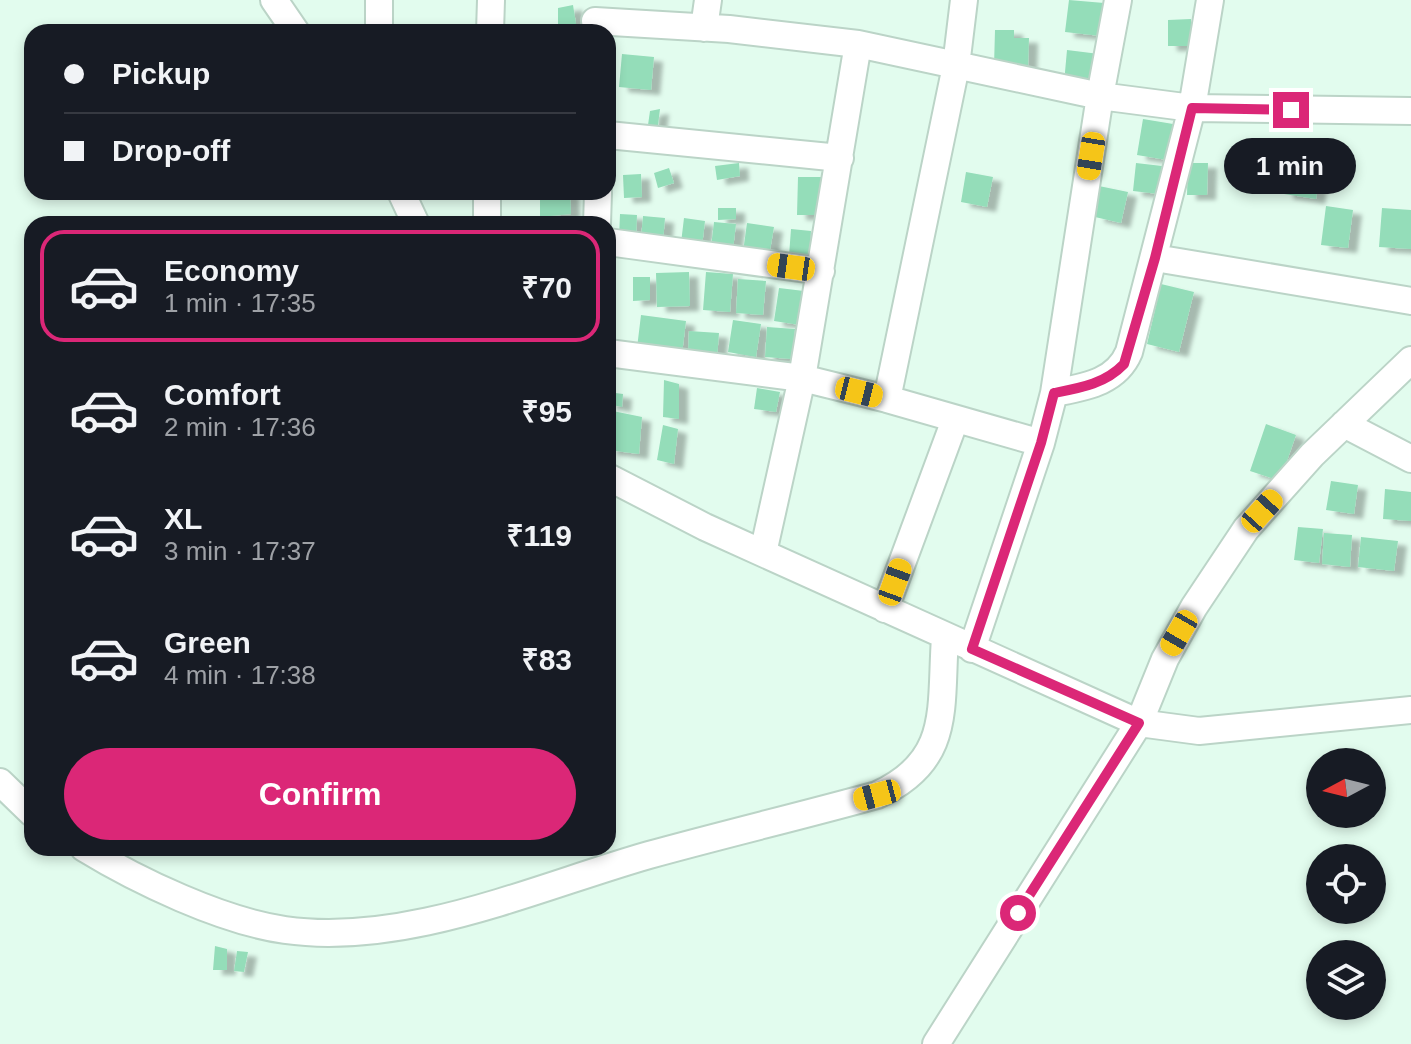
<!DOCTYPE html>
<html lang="en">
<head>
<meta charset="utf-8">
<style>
  :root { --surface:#171b24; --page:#20242c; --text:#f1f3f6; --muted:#9ea1a6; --line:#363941; --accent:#db2777 }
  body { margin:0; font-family:Helvetica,sans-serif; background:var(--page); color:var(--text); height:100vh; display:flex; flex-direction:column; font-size:30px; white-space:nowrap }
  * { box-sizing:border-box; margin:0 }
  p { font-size:26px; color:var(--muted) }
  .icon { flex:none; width:44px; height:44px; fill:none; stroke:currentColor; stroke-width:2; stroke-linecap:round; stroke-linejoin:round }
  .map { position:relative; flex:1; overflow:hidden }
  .panel { position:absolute; left:24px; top:216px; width:592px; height:640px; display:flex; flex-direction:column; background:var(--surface); border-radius:24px; box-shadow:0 4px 12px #0003 }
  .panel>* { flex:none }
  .guide { position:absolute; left:24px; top:24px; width:592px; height:176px; border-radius:24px; box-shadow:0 4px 12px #0003; display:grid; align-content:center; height:176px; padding:0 40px; background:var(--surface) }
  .needle { width:52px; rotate:263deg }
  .controls { position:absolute; left:1306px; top:748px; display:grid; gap:16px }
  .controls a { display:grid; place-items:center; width:80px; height:80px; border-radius:50%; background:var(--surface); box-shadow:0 4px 12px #0003; font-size:40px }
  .end { position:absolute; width:36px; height:36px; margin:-18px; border:10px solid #db2777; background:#fff; box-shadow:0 0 0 4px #fff }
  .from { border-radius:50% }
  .bubble { position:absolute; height:56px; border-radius:28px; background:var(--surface); box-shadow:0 4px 12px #0003; font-size:26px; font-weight:800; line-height:56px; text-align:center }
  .car { position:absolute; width:24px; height:48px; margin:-24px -12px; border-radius:10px; box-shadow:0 0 6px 2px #0007; background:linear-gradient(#f5c518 24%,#345 0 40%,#f5c518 0 76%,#345 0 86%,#f5c518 0) }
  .guide b { display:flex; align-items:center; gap:28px; height:76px; font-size:30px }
  .guide b+b { border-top:2px solid var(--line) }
  .guide i { width:20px; height:20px; background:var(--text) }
  ul { padding:14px 0 0; list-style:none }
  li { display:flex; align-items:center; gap:24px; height:112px; margin:0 16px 12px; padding:0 24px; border:4px solid transparent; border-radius:24px }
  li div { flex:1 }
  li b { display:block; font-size:30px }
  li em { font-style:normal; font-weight:800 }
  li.selected { border-color:var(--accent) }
  li>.icon { width:72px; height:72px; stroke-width:1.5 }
  .primary-button { display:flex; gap:16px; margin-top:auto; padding:16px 40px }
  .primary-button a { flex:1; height:92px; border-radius:48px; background:var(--accent); color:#fff; font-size:32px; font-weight:800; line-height:92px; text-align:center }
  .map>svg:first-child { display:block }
  .building { fill:#94ddb9; filter:url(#shadow) }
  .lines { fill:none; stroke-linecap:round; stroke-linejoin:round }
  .minor-casing { stroke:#bbd4c7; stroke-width:30 }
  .minor { stroke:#fff; stroke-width:26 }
  .route { stroke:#db2777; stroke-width:10 }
</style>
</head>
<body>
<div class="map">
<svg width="1411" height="1044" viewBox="0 0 1411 1044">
  <defs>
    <filter id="shadow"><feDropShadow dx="9" dy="5" stdDeviation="2" flood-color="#0004"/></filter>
  </defs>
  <rect width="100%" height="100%" fill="#e2fcee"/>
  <path class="building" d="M1069 0 1104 3 1101 36 1065 32Z
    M573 5 577 30H558V8Z
    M1191 19V46H1168V20Z
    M995 30H1014V38H1029L1028 67 994 66Z
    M1067 50 1099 54 1096 86 1064 83Z
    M622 54 654 57 651 90 619 87Z
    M660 109 657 133 647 132 650 111Z
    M1143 119 1173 124 1167 160 1137 155Z
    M1289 161 1321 166 1316 199 1284 194Z
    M739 163 740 176 717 180 715 166Z
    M1136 163 1162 166 1159 194 1133 191Z
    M1188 163H1208L1207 195H1187Z
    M669 168 674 183 658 188 654 173Z
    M966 172 993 177 987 207 961 202Z
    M641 174 642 197 624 198 623 175Z
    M798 177H822L820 215H797Z
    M1094 185 1128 192 1121 223 1095 217 1098 205 1090 203Z
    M540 192H570L571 214 540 217Z
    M1326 206 1353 210 1348 248 1321 245Z
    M718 208H736V219L718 220Z
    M1382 208 1411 210V249L1379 247Z
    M620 214 637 215 636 239 619 238Z
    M643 216 665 218 663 241 641 239Z
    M684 218 705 221 702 246 681 243Z
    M714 222 736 224 733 249 711 247Z
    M747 223 774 227 769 256 743 252Z
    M791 229 811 231 809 258 789 256Z
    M689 272 690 306 657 307 656 273Z
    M706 272 733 274 730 312 703 310Z
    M633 277H650V300L633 301Z
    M738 279 766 281 763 315 736 313Z
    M1161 284 1194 292 1179 352 1147 344Z
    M779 288 804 291 800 325 774 321Z
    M641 315 686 321 682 354 637 348Z
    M733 320 761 324 756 357 728 352Z
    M767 327 795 329 792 359 765 357Z
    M689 331 719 333 717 358 688 356Z
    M664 380 679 384V419L663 417Z
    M757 388 780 392 776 412 754 409Z
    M608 392 623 394 622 407 608 404Z
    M613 411 642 417 639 454 608 450Z
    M1266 424 1296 435 1280 481 1250 471Z
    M663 425 678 429 674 464 657 460Z
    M1331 481 1358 485 1354 514 1326 510Z
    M1385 489 1411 492V521L1383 519Z
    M1298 527 1323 529 1319 563 1294 560Z
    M1324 533 1352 535 1350 567 1322 564Z
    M1361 537 1398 541 1394 571 1358 567Z
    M215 946 227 949V970H213Z
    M237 951 248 952 244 972 234 971Z"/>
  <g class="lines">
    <g class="minor-casing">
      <path id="minor" d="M274 0 296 32
        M379 0V32
        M595 21 729 29 858 44 1100 96 1192 108 1411 111
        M704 28 708 0
        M490 32 491 0
        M608 135 840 158
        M401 192 416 224
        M487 224V192
        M597 224 598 192
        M608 242 821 271
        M1155 258 1411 301
        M608 353 802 378 887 399 1041 443
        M1054 393C1084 387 1116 383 1129 352L1192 108 1210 0
        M887 399 956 66 964 0
        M1344 424 1411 459
        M608 477 705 527 1139 723 1199 731 1411 710
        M763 553 802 378 858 44
        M885 609 955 420
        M972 649 1041 443 1054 393 1100 96 1118 0
        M0 782 32 813
        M84 848C138 881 222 921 285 930 405 947 534 888 649 855 725 834 801 816 877 795 952 761 940 709 945 637
        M936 1044 1139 723 1165 659 1194 607 1246 529 1312 455 1411 360"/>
    </g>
    <use href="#minor" class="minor"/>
  </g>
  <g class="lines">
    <path class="route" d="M1018 913 1139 723 972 649 1041 443 1054 393C1080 388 1105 384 1124 364L1155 258 1192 108 1291 110"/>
  </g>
</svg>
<div class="controls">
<a><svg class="needle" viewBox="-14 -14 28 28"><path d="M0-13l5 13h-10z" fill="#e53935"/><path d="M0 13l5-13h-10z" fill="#9ea1a6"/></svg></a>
<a><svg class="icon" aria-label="locate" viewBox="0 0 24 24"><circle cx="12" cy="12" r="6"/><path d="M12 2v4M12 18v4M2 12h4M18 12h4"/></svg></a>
<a><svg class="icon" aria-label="layers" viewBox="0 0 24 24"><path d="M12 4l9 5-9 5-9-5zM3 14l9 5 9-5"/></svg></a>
</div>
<i class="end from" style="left:1018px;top:913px"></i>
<i class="end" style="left:1291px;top:110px"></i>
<div class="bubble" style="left:1224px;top:138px;width:132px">1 min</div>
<i class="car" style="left:1091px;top:156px;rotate:189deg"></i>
<i class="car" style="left:791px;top:267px;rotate:278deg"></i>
<i class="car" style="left:859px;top:392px;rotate:104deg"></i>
<i class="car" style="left:1262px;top:511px;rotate:42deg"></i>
<i class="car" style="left:895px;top:582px;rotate:20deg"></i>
<i class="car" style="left:1179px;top:633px;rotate:210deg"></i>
<i class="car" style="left:877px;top:795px;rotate:255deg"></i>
<div class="guide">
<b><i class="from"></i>Pickup</b>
<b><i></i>Drop-off</b>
</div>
<section class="panel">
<ul>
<li class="selected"><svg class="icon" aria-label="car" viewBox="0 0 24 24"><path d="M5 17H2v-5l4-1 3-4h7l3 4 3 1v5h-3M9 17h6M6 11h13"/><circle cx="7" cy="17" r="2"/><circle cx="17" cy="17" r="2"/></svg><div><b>Economy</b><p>1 min · 17:35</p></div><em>₹70</em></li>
<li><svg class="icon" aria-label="car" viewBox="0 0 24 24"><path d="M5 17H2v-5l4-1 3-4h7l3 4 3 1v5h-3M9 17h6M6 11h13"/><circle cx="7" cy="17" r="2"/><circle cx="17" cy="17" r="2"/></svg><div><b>Comfort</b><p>2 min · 17:36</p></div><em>₹95</em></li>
<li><svg class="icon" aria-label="car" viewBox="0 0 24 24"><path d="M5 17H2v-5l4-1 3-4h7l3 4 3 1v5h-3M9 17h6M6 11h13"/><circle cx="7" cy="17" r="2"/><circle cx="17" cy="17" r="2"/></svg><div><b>XL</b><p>3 min · 17:37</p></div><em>₹119</em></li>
<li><svg class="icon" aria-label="car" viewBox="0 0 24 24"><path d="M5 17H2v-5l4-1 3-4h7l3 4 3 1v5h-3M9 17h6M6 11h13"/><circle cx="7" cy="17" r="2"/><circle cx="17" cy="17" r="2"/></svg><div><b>Green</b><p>4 min · 17:38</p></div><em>₹83</em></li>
</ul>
<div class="primary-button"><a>Confirm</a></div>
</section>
</div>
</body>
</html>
